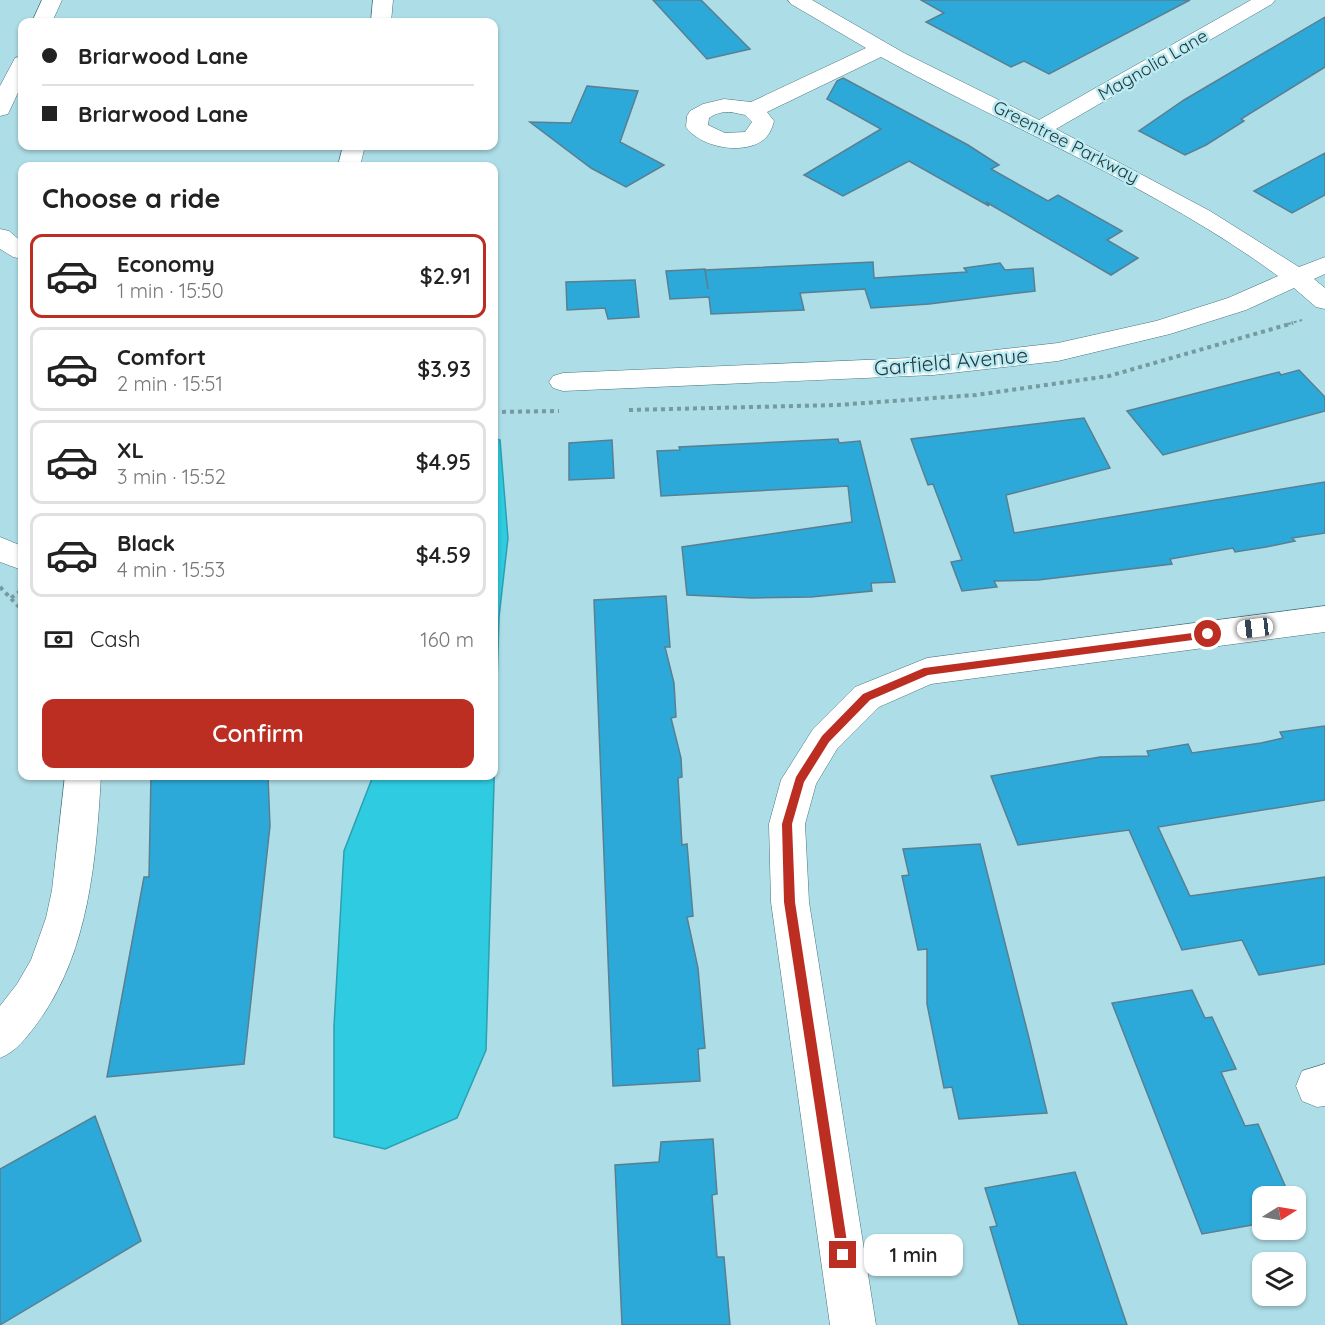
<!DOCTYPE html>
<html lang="en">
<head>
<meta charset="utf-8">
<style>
  :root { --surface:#fff; --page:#f2f2f2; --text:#222; --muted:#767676; --line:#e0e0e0; --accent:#bc2e22 }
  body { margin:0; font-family:Quicksand,sans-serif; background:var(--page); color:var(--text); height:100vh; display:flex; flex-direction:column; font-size:22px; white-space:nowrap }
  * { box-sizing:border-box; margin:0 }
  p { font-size:20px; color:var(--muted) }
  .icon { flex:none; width:33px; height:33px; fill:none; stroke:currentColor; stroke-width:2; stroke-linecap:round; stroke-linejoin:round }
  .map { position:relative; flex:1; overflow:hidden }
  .sheet { position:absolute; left:18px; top:162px; width:480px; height:618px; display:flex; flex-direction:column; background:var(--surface); border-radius:12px; box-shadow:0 2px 4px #0004 }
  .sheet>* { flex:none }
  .hud { position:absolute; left:18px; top:18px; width:480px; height:132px; border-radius:12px; box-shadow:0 2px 4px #0004; display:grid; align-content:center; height:132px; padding:0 24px; background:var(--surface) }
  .needle { width:39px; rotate:79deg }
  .controls { position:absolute; left:1252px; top:1186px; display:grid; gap:12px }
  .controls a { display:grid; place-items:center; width:54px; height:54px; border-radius:12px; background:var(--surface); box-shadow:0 2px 4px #0004; font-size:30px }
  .end { position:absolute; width:27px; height:27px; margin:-14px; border:8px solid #bc2e22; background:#fff; box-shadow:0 0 0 3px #fff }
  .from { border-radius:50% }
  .bubble { position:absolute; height:42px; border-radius:12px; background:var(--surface); box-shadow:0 2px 4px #0004; font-size:20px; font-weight:600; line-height:42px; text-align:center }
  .car { position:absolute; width:18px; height:36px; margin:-18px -9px; border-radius:8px; box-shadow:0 0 4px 2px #0007; background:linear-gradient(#fff 24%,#345 0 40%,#fff 0 76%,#345 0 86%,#fff 0) }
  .hud b { display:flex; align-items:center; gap:21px; height:57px; font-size:22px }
  .hud b+b { border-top:2px solid var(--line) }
  .hud i { width:15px; height:15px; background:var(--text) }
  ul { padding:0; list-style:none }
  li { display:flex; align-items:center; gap:18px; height:84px; margin:0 12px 9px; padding:0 12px; border:3px solid var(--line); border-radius:12px }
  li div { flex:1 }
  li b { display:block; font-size:22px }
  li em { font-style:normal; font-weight:600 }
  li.selected { border-color:var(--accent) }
  li>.icon { width:54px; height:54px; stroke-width:1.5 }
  h2 { padding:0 24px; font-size:27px; line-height:72px }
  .pay { display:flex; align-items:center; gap:15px; height:66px; padding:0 24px; font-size:22px }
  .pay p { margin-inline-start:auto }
  .button { display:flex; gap:12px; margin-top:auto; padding:12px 24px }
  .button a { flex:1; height:69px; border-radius:12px; background:var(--accent); color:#fff; font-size:24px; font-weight:600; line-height:69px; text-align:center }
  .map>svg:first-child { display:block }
  .water { fill:#2fcbe1; stroke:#2c9fb0; stroke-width:1.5 }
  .building { fill:#2da9d9; stroke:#597f91; stroke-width:1.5 }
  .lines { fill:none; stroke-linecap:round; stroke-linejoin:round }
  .minor-casing { stroke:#48757d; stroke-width:1 }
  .path-far1 { stroke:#769aa1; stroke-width:2; stroke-dasharray:3 3; stroke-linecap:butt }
  .path { stroke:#769aa1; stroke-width:4; stroke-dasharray:4 4; stroke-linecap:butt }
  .minor { fill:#fff; fill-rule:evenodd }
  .route { fill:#bc2e22 }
  .labels { text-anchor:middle; stroke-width:5; stroke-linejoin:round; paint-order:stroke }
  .far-street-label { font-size:18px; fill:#25383c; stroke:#baebf3 }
  .street-label { font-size:21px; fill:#25383c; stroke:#baebf3 }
</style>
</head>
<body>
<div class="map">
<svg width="1325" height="1325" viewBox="0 0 1325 1325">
  <rect width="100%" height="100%" fill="#addde6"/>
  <path class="water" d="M494 438 500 440 508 538 499 617 486 1050 457 1118 385 1149 334 1137V1026L344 851 373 776H494Z"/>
  <path class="building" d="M653 0H701L750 49 707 59Z
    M921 0H1190L1049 74 1024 61 1011 67 926 22 944 13Z
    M1325 17V67L1241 119 1244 121 1206 145 1185 155 1139 131 1184 100Z
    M843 78 968 145 999 165 991 169 1048 201 1058 195 1122 231 1107 240 1138 258 1111 275 986 202 989 206 909 161 843 196 804 175 881 129 827 99 837 81Z
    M587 86 638 91 620 142 664 165 626 187 591 168 530 122 571 123Z
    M1325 153V195L1292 213 1254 191Z
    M873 262 874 278 967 272 964 268 1000 263 1005 270 1033 268 1035 291 929 304 871 308 865 289 800 293 804 310 711 314 709 297 670 299 666 271 705 269 708 289 705 270Z
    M635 280 639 317 608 319 605 308 567 310 566 282Z
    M1299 370 1325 397V411L1163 455 1127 411 1279 372 1281 375Z
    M1084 418 1110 468 1006 495 1014 533 1325 482V533L1292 538 1295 541 1266 547 1235 552 1233 548 1170 559 1172 564 1038 580 994 581 997 587 962 591 951 562 962 560 933 484 928 485 911 439Z
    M838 439 839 443 860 441 895 582 871 583 872 591 811 597 752 598 687 595 682 547 852 522 848 486 661 496 657 451 680 450 679 447Z
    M612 440 614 478 569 480V443Z
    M666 596 670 647H665L674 683 676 717 671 718 681 758 682 777 678 778 682 845 687 844 693 916 687 917 698 968 705 1048 698 1049 700 1081 613 1086 594 600Z
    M1325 726V800L1158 827 1190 896 1325 877V964L1259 975 1242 940 1182 950 1129 830 1018 845 991 776 1100 757 1149 756 1147 751 1188 744 1192 753 1261 743 1283 738 1280 732Z
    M151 776H268L270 826 244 1064 107 1077 144 877H149Z
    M980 844 1029 1038 1047 1113 959 1119 952 1087 944 1088 927 1004V949L918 950 902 876 909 875 903 849Z
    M1192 990 1205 1018 1212 1017 1236 1069 1221 1072 1245 1126 1258 1124 1290 1197H1263V1223L1202 1234 1112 1003Z
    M95 1116 141 1241 0 1325V1169Z
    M713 1139 717 1194 712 1195 717 1257H724L730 1325H622L615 1165 659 1162 661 1142Z
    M1075 1172 1127 1325H1019L990 1227 997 1226 985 1188Z"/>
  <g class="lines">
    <g class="minor-casing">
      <path id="minor" d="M42 0H62L52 22H32Z
        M373 0H393L391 22H371Z
        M788 0H812L904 53 1039 120 1251 0H1275L1272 4 1056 129 1210 211 1299 267 1325 257V274L1314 279 1325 288V309L1316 307 1294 288 1246 310 1170 334 1058 361 933 375 563 391 553 388 549 382 553 376 563 373 933 357 1058 343 1156 321 1228 298 1278 276C1155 186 1013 130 881 57L767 112 774 121C772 129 769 136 762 141 741 155 700 147 686 127L687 116 690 111 703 104 724 99 751 102 866 48 791 4ZM731 112 745 115 752 122 745 132 725 133 708 125 709 118C716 113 722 112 731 112Z
        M22 56V84L8 114 0 116V86L15 58Z
        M343 146H365L360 166H338Z
        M0 229 9 231 22 242V259L13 257 0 249Z
        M0 537 22 546V570L0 562Z
        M1325 606V632L931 684 879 707 837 749 816 784 805 824 809 902 876 1325H830L771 902 769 824 781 780 813 729 855 687 927 658Z
        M65 776H101C96 861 89 954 36 1025 25 1039 17 1051 0 1058V1006L17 984 31 960 46 918 52 890Z
        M1325 1064V1106L1317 1107 1302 1101 1296 1086 1302 1071Z"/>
    </g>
    <path class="path-far1" d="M1288 324 1302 320"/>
    <path class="path" d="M629 410 837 405 976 395 1109 376 1293 323
      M494 412 559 411
      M0 587 22 610
      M11 598 22 590"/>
    <use href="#minor" class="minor"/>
  </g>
  <path class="route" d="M1208 631 1213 634 1208 638 928 675 870 700 829 742 804 782 792 824 795 902 849 1255 847 1259 843 1261 838 1259 784 902 782 824 796 777 822 736 863 694 924 668Z"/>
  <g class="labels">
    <g class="far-street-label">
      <text transform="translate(1153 65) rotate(-30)" y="6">Magnolia Lane</text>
      <text transform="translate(1066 142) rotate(27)" y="6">Greentree Parkway</text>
    </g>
    <g class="street-label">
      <text transform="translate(951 362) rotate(-5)" y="7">Garfield Avenue</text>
    </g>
  </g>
</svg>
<div class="controls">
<a><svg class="needle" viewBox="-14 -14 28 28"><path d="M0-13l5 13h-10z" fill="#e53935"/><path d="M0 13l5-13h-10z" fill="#767676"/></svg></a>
<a><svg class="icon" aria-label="layers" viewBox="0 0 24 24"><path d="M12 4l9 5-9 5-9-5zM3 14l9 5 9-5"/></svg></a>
</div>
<i class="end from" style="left:1208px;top:634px"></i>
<i class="end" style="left:843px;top:1255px"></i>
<div class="bubble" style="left:864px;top:1234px;width:99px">1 min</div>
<i class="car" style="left:1255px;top:628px;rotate:263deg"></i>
<div class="hud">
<b><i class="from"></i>Briarwood Lane</b>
<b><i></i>Briarwood Lane</b>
</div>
<section class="sheet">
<h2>Choose a ride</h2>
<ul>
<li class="selected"><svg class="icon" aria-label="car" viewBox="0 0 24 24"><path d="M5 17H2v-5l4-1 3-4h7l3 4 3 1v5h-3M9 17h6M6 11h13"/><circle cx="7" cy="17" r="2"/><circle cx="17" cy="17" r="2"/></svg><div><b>Economy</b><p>1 min · 15:50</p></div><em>$2.91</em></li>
<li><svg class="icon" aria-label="car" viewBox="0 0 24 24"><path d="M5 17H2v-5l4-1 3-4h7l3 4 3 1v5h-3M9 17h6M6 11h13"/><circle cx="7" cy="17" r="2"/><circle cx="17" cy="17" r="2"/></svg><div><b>Comfort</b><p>2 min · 15:51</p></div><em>$3.93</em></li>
<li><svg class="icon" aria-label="car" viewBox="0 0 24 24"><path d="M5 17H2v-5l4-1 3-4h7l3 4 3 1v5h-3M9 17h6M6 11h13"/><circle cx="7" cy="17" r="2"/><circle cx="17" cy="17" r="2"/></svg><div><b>XL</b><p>3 min · 15:52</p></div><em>$4.95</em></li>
<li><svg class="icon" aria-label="car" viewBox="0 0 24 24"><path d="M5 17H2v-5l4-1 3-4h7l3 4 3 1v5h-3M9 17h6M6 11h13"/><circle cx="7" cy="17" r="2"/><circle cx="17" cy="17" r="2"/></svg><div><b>Black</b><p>4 min · 15:53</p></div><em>$4.59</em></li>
</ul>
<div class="pay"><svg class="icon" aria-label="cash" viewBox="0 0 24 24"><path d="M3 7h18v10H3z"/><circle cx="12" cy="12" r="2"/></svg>Cash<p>160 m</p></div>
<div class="button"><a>Confirm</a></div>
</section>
</div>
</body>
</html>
